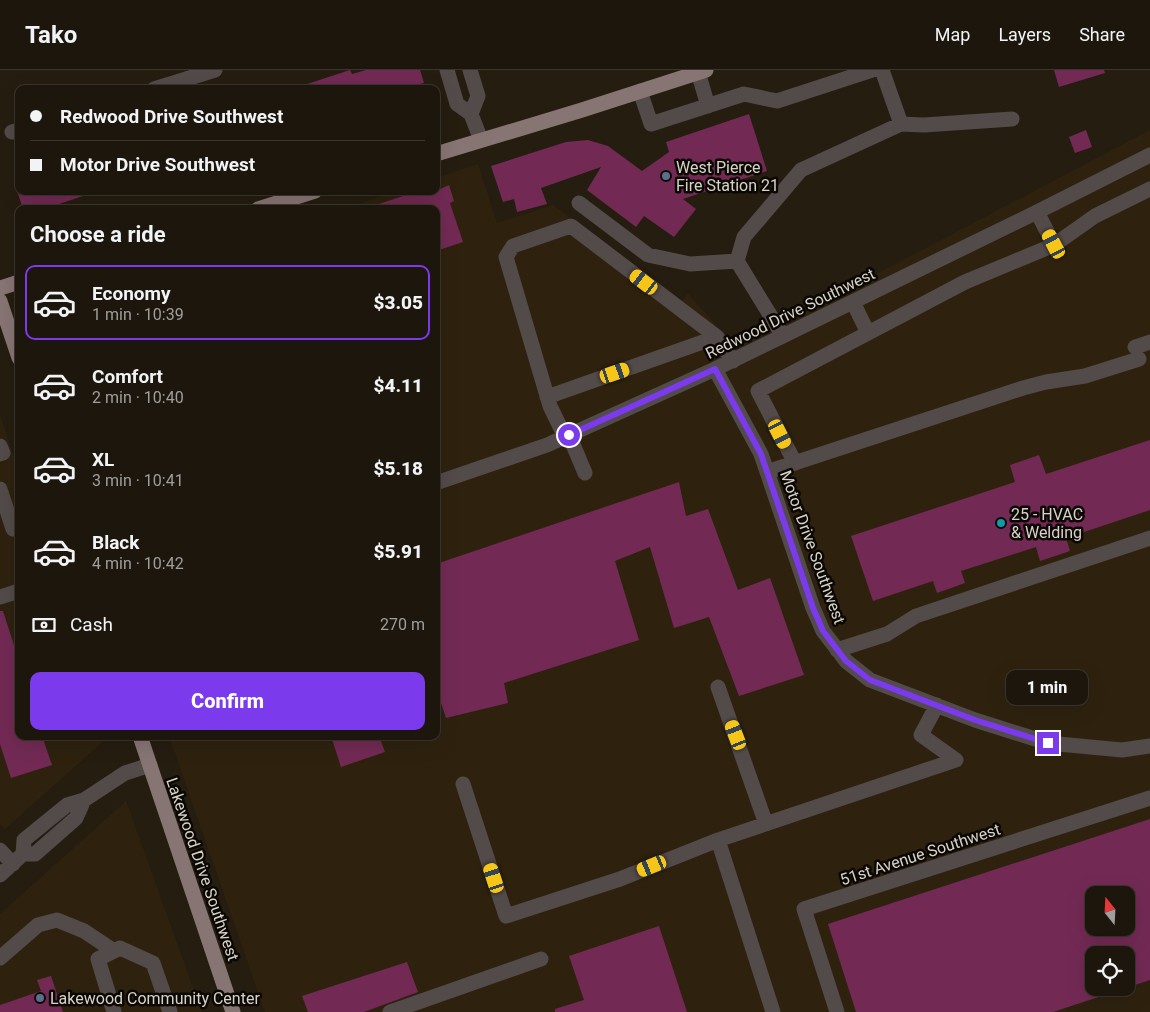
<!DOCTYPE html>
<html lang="en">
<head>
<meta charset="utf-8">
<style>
  :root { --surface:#1c160c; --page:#251f15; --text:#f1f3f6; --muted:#a09f9d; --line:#3a352d; --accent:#7c3aed }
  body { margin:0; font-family:Roboto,sans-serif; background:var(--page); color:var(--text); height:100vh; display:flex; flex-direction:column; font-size:19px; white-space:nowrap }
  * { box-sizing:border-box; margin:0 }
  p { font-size:16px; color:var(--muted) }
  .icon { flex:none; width:28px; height:28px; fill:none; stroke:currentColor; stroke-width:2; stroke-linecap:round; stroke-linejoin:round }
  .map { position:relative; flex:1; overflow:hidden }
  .sheet { position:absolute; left:15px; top:135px; width:425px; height:535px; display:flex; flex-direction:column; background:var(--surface); border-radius:10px; box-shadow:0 5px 20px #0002,0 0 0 1px var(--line) }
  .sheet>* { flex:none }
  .guide { position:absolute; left:15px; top:15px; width:425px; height:110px; border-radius:10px; box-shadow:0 5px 20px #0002,0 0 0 1px var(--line); display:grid; align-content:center; height:110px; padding:0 15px; background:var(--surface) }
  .needle { width:32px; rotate:342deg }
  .fabs { position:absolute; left:1085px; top:816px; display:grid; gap:10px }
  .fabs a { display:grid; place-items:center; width:50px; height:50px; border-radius:10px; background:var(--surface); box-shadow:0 5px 20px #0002,0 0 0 1px var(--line); font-size:25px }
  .end { position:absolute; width:22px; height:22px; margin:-11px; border:6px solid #7c3aed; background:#fff; box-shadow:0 0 0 2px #fff }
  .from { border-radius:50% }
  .bubble { position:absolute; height:35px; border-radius:10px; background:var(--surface); box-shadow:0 5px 20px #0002,0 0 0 1px var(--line); font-size:16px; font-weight:800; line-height:35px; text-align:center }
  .car { position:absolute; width:15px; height:30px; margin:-15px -8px; border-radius:6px; box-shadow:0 0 4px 1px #0007; background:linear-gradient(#f5c518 24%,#345 0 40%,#f5c518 0 76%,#345 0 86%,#f5c518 0) }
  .guide b { display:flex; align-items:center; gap:18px; height:48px; font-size:19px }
  .guide b+b { border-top:1px solid var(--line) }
  .guide i { width:12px; height:12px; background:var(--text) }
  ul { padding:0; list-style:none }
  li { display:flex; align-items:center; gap:15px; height:75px; margin:0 10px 8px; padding:0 5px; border:2px solid transparent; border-radius:10px }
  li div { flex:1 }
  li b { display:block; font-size:19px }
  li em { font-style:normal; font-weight:800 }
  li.current { border-color:var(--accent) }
  li>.icon { width:45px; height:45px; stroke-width:1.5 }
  h2 { padding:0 15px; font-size:22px; line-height:60px }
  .pay { display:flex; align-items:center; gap:12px; height:55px; padding:0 15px; font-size:19px }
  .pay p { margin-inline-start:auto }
  .action { display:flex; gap:10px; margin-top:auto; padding:10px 15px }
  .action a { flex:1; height:58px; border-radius:10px; background:var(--accent); color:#fff; font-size:20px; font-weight:800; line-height:58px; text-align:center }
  header { display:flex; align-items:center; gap:30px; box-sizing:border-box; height:70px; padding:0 25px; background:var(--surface); border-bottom:1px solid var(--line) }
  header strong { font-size:24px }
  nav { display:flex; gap:28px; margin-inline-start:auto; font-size:18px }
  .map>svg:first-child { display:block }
  .built { fill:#2e220f; fill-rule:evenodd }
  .building { fill:#722a54; fill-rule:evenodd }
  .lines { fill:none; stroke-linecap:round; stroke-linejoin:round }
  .minor { stroke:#534a4a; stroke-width:15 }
  .major { stroke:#877574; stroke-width:15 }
  .route { stroke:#7c3aed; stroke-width:6 }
  .service-dot { fill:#5c6f8a; stroke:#0b0804; stroke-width:2 }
  .culture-dot { fill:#0f9aa8; stroke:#0b0804; stroke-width:2 }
  .labels { text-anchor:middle; stroke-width:5; stroke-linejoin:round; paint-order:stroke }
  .poi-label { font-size:16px; fill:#d8d3ca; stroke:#0b0804; text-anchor:start }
  .street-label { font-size:16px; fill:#d8d3ca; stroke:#0b0804 }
</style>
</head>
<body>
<header>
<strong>Tako</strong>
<nav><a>Map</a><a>Layers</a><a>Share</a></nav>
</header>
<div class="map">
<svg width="1150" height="942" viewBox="0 0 1150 942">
  <rect width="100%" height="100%" fill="#251d10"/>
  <path class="built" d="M1150 60V942H265L169 666H436V139H345L396 121H436V108L478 94 497 153 553 135 680 233 688 223 736 278ZM1094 825H1126V858H1094ZM1094 885H1126V918H1094Z
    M0 345 19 402V666H105L106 669 5 759 0 754Z
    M126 731 202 942H0V844Z"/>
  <path class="building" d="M350 0 352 4 366 0H420L424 13 416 15 417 19H302L301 16Z
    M1054 0H1104L1105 3 1059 17Z
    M749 44 767 101 683 129 696 139 674 167 644 146 636 157 587 120 601 97 541 118 547 134 517 142 514 129 503 132 491 96 566 72 588 70 608 76 642 101 669 82 666 72Z
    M1086 60 1092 77 1075 83 1069 67Z
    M449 115 454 131 450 133 463 172 436 181V139H373V136L418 121H436Z
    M17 121H89V124L44 139H23Z
    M1150 370V440L1066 468 1070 481 1040 491 1036 477 961 501 965 513 937 523 933 511 873 531 851 466 1015 412 1010 395 1039 385 1046 404Z
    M679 412 686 446 708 439 738 520 770 508 804 605 739 626 709 547 674 558 650 477 615 491 639 570 504 613 508 633 446 648 441 633 436 636V494Z
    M0 541H3L19 591V666H42L52 695 11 708 0 674Z
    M331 666H379L385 682 341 697Z
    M1150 749V910L1126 918V885H1094V918H1119L1120 920 1053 942H856L828 854ZM1094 825H1126V858H1094Z
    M659 856 687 942H555V939L584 930 569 886Z
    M407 892 418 922 364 942H308L302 926Z
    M51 906 63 942H0V935L41 921 37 910Z"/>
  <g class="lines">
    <path class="minor" d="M447 0 457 34 471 44 481 70
      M470 0 478 26 471 44
      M882 0 901 54
      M698 2 708 36
      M154 19 215 0
      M640 21 651 54 744 24 777 31 872 0
      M12 62 19 60
      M579 133 648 185 690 194 737 191
      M1037 142 1054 175
      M853 232 868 263
      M783 266 737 191 744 167 801 100 901 54 924 55 1012 49
      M1135 277 1150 272
      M715 299 761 384 813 538 823 561 846 591 870 610 975 650 1048 673 1122 680 1150 676
      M547 327 717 267
      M569 365 585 403
      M565 367 550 336 506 187 513 176 571 156 717 267 733 291
      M0 376 3 383 0 384
      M795 393 758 321 965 212 1054 175 1095 146 1150 119
      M767 402 1023 318 1046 312 1085 306 1139 289
      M436 413 547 375 715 299 1037 142 1150 85
      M0 419 13 459
      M0 527 19 521
      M837 580 887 564 916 546 1150 468
      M718 617 766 754
      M463 714 506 846 620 809 718 770
      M0 780 13 794
      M23 784 24 770 67 735 84 730 125 703 150 695
      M0 805 23 784H35L76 748 84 730
      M0 888 38 855 57 850 84 861 114 881
      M114 942 98 889 120 878 153 893 170 942
      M390 942 541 889
      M773 942 718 770 956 690 921 665 937 635
      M837 942 804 839 1150 728"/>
    <path class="major" d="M436 84 582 40 706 0
      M258 139 315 121
      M0 218 19 212
      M0 231 19 288
      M140 666 233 942"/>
  </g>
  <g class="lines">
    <path class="route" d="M569 365 715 299 761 384 813 538 823 561 846 591 870 610 975 650 1048 673"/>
  </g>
  <g class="service-dot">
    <circle cx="666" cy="106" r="5"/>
    <circle cx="40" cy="928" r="5"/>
  </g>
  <circle class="culture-dot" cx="1001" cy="453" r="5"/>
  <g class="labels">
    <g class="poi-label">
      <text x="676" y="103">West Pierce<tspan x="676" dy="18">Fire Station 21</tspan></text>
      <text x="1011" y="450">25 - HVAC<tspan x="1011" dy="18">&amp; Welding</tspan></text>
      <text x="50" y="934">Lakewood Community Center</text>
    </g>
    <g class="street-label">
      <text transform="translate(790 243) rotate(-26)" y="6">Redwood Drive Southwest</text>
      <text transform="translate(813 477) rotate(70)" y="6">Motor Drive Southwest</text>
      <text transform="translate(920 784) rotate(-18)" y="6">51st Avenue Southwest</text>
      <text transform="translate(203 799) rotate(71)" y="6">Lakewood Drive Southwest</text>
    </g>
  </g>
</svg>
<div class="fabs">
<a><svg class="needle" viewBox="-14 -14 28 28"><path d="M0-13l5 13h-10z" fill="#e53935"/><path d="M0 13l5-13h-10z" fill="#a09f9d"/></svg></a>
<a><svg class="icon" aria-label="locate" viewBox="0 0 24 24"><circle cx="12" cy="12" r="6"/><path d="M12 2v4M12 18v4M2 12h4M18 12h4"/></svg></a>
</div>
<i class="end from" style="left:569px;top:365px"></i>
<i class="end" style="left:1048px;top:673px"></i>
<div class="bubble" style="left:1006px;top:600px;width:82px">1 min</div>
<i class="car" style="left:1054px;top:174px;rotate:332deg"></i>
<i class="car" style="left:644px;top:212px;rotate:307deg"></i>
<i class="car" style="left:615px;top:303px;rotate:71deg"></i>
<i class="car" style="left:780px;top:364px;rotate:153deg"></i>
<i class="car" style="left:736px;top:665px;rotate:339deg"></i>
<i class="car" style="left:652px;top:796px;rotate:248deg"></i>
<i class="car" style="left:494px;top:808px;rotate:342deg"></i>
<div class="guide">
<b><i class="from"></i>Redwood Drive Southwest</b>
<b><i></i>Motor Drive Southwest</b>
</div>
<section class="sheet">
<h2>Choose a ride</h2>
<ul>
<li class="current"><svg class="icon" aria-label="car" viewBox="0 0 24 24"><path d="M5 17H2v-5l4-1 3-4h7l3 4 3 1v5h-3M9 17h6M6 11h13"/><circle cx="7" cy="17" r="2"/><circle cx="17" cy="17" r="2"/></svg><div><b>Economy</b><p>1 min · 10:39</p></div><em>$3.05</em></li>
<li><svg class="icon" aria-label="car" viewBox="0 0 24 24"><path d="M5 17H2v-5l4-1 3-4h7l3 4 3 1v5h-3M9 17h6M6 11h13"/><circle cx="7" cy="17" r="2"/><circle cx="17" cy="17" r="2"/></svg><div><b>Comfort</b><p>2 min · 10:40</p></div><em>$4.11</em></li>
<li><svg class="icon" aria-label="car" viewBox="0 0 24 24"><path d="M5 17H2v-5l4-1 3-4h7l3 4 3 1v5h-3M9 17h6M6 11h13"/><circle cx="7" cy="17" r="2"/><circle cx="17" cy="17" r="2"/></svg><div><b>XL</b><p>3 min · 10:41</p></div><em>$5.18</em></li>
<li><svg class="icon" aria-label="car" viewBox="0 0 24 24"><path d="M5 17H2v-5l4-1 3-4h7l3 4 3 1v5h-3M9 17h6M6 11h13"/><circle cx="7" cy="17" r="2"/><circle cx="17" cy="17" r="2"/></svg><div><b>Black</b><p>4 min · 10:42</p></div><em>$5.91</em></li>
</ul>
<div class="pay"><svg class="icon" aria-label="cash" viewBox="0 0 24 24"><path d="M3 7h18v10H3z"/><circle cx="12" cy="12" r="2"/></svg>Cash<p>270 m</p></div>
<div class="action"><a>Confirm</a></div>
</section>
</div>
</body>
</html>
